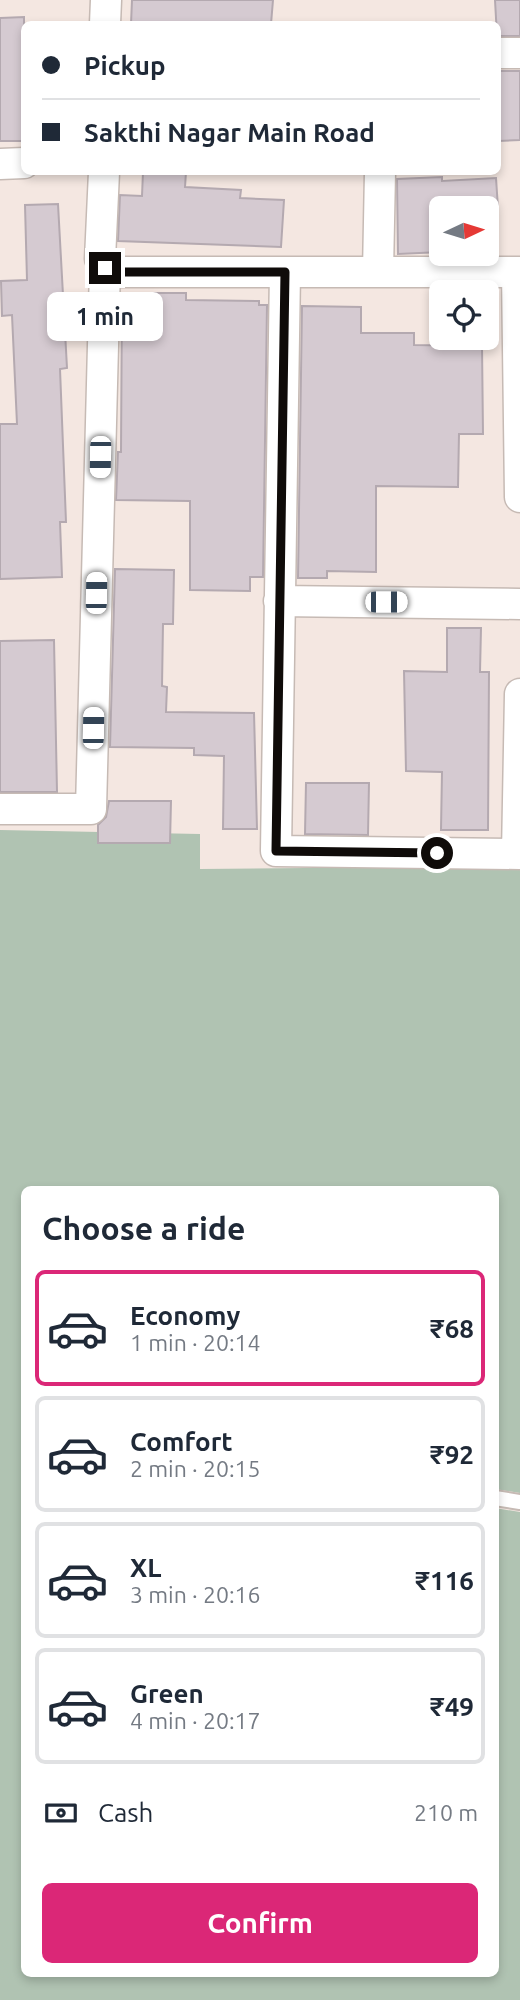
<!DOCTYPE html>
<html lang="en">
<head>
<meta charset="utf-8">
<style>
  :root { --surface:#fff; --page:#f2f2f3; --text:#1f2937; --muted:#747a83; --line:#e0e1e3; --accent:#db2777 }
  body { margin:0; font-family:Ubuntu,sans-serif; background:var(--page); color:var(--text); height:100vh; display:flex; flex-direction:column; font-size:26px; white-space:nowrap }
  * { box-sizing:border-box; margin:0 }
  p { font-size:23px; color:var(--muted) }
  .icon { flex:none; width:38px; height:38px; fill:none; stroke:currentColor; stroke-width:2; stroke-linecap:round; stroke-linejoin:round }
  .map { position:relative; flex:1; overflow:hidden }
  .panel { position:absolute; left:21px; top:1186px; width:478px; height:791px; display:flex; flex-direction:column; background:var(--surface); border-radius:10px; box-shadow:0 4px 10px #0003 }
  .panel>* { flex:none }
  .guide { position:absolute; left:21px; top:21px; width:480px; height:154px; border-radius:10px; box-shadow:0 4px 10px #0003; display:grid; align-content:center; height:154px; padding:0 21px; background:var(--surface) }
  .needle { width:46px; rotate:86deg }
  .fabs { position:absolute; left:429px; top:196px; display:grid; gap:14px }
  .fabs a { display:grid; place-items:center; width:70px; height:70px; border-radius:10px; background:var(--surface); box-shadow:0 4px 10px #0003; font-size:35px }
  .end { position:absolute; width:32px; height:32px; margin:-16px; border:9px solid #0f0b09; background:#fff; box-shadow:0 0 0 4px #fff }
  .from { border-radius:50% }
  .bubble { position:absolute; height:49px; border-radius:10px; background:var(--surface); box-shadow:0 4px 10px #0003; font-size:23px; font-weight:700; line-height:49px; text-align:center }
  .car { position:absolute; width:21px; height:42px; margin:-21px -10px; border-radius:9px; box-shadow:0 0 5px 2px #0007; background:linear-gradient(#fff 24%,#345 0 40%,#fff 0 76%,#345 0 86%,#fff 0) }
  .guide b { display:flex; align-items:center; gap:24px; height:66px; font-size:26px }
  .guide b+b { border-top:2px solid var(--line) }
  .guide i { width:18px; height:18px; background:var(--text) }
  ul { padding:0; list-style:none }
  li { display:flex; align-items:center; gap:21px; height:116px; margin:0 14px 10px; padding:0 7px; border:4px solid var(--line); border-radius:10px }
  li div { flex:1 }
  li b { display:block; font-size:26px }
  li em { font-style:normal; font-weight:700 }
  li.active { border-color:var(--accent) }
  li>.icon { width:63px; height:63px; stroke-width:1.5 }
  h2 { padding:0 21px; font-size:32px; line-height:84px }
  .pay { display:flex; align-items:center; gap:18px; height:77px; padding:0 21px; font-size:26px }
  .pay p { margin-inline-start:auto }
  .button { display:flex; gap:14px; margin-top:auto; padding:14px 21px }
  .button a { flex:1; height:80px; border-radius:10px; background:var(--accent); color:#fff; font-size:28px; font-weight:700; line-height:80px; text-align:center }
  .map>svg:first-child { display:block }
  .green { fill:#b0c3b2 }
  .building { fill:#d5cad1; stroke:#b4a9b0; stroke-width:2 }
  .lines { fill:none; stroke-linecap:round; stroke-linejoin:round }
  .service-casing { stroke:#c6bab4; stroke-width:18 }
  .minor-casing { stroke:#c6bab4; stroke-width:33 }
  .service { stroke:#fff; stroke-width:14 }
  .minor { stroke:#fff; stroke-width:30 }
  .route { stroke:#0f0b09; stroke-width:9 }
</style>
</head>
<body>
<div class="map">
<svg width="520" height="2000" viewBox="0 0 520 2000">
  <rect width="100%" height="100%" fill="#f4e7e1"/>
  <path class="green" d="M0 830 200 834V869L520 866V1493L495 1489V1190H24V1974H495V1508L520 1512V2000H0Z"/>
  <path class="building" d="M132 0H273L271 24H131Z
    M495 0H520V36H497Z
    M24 17V141H0V18Z
    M497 71H520V140L499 141Z
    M143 172H186L185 187 241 190 240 198 284 200 281 247 118 241 120 195 142 196Z
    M442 177V181L496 178 498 208H441V252L398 254 397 179Z
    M58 204 67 368 60 369 66 522H60L62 577 0 579V424H17L12 315 2 316 1 281 27 280 25 205Z
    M122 293H186V300L259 301V305H267L263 577H250V591L190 590V501L116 500 118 452H121Z
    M302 306 361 307V333H414V345L482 346 483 434H459L458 487 376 486V572L327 571V578H298Z
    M115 569 174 570 173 624H163L162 686 167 687 166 712 254 713 257 829H223L224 756 194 755V748L110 747Z
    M447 628H481L480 672H489L488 830H441L442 772 406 771 404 671 447 672Z
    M54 640 57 792H0V641Z
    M306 783H369L368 835 305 834Z
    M109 801H171L170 843H98V825L106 817Z"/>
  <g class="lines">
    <g class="service-casing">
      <path id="service" d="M495 1498 520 1502"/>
    </g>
    <g class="minor-casing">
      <path id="minor" d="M105 24 106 0
        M497 53H520
        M0 164 24 163
        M105 268 120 272H520
        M285 272 276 851 520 854
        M378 272 380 172
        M517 272 520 497
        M279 601 520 604
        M0 809H91L105 268 100 259 104 172
        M517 854 520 694"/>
    </g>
    <use href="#service" class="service"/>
    <use href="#minor" class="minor"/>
  </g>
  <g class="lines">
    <path class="route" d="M105 268 120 272H285L276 851 437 853"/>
  </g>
</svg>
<div class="fabs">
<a><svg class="needle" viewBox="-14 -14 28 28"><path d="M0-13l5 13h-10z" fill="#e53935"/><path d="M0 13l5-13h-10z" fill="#747a83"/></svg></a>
<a><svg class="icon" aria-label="locate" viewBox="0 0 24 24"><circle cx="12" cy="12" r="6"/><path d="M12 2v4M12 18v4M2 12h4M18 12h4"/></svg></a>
</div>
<i class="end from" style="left:437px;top:853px"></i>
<i class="end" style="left:105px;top:268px"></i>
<div class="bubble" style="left:47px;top:292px;width:116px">1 min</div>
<i class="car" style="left:100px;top:457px;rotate:181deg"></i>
<i class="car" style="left:96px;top:593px;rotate:1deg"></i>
<i class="car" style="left:386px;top:602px;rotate:90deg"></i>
<i class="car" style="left:93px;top:728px;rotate:1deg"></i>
<div class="guide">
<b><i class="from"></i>Pickup</b>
<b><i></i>Sakthi Nagar Main Road</b>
</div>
<section class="panel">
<h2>Choose a ride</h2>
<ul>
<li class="active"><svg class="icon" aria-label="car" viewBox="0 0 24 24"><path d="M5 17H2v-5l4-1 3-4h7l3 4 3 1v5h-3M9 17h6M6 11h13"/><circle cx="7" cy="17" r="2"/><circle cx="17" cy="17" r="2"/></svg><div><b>Economy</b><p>1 min · 20:14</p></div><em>₹68</em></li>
<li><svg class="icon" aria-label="car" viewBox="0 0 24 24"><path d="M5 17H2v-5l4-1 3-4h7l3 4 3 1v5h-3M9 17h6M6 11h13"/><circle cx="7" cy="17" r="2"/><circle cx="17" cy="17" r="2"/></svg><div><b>Comfort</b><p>2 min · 20:15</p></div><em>₹92</em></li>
<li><svg class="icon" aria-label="car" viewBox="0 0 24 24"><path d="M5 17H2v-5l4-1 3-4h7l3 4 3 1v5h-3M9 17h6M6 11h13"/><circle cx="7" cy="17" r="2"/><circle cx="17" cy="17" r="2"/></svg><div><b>XL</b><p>3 min · 20:16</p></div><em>₹116</em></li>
<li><svg class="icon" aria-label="car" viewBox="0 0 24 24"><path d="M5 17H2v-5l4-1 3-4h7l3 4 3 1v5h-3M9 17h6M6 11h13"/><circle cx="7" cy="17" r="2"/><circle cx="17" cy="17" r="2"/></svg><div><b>Green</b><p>4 min · 20:17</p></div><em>₹49</em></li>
</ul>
<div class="pay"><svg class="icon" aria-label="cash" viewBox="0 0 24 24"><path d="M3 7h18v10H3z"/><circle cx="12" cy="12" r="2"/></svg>Cash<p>210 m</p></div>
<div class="button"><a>Confirm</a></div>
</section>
</div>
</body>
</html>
